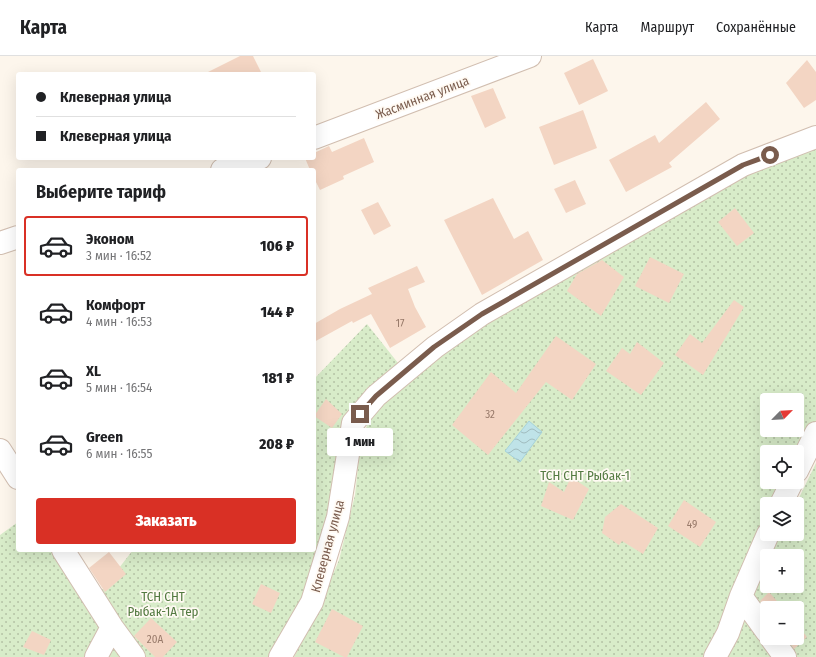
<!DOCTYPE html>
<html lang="ru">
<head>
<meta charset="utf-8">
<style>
  :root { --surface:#fff; --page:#f6f6f6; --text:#202124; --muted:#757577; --line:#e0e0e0; --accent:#d93025 }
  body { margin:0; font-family:"Fira Sans Condensed",sans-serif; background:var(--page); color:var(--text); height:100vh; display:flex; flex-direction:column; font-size:15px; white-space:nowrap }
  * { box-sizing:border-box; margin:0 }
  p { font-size:13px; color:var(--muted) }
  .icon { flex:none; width:22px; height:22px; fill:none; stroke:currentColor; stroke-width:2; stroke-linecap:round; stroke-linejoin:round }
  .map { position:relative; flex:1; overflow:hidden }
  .panel { position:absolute; left:16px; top:112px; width:300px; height:384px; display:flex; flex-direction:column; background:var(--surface); border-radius:4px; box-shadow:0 4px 16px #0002 }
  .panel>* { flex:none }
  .hud { position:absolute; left:16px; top:16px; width:300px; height:88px; border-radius:4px; box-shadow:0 4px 16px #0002; display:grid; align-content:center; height:88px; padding:0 20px; background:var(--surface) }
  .needle { width:26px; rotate:66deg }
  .tools { position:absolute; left:760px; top:337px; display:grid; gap:8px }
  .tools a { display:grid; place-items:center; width:44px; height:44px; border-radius:4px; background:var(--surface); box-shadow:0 4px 16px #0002; font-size:20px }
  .end { position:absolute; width:18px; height:18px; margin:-9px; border:5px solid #7a5c4d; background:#fff; box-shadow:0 0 0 2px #fff }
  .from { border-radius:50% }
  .bubble { position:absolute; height:28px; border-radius:4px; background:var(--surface); box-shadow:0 4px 16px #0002; font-size:13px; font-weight:800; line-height:28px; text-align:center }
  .hud b { display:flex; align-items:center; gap:14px; height:38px; font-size:15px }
  .hud b+b { border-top:1px solid var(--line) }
  .hud i { width:10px; height:10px; background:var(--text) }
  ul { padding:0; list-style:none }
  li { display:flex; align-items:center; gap:12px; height:60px; margin:0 8px 6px; padding:0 12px; border:2px solid transparent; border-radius:4px }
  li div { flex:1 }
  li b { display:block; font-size:15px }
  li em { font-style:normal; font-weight:800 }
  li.active { border-color:var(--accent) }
  li>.icon { width:36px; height:36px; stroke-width:1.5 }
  h2 { padding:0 20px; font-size:18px; line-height:48px }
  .cta { display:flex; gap:8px; margin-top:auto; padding:8px 20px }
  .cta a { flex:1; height:46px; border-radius:4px; background:var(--accent); color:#fff; font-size:16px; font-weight:800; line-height:46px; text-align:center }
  header { display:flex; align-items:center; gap:24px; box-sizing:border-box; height:56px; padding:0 20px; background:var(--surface); border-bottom:1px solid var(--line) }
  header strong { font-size:19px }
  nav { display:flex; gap:22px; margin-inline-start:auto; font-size:14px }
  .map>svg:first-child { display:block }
  .garden { fill:url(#garden-dots); fill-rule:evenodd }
  .water { fill:url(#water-waves); stroke:#a5d3da }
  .building { fill:#f3d5c3 }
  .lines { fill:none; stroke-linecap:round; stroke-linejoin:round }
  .minor-casing { stroke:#d1beb0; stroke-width:24 }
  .minor { stroke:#fff; stroke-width:22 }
  .route { stroke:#7a5c4d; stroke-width:5 }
  .labels { text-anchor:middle; stroke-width:3.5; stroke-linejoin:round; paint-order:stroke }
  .number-label { font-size:11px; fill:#987a6a }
  .street-label { font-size:13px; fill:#7a5c4d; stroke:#fffaf3 }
  .park-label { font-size:13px; fill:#537a41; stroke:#fffaf3 }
</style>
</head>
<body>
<header>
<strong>Карта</strong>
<nav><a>Карта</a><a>Маршрут</a><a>Сохранённые</a></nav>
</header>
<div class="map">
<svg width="816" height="601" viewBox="0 0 816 601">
  <defs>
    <pattern id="garden-dots" width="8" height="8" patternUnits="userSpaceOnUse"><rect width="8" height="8" fill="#d8ecc9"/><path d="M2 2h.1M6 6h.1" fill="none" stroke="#b4c2a5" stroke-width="1.8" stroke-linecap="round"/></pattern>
    <pattern id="water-waves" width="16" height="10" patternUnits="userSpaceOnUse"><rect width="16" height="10" fill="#bfe3e8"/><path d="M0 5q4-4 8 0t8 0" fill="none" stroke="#a0bbbe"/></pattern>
  </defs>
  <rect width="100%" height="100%" fill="#fdf6ec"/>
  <path class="garden" d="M816 79V377L797 396H767V426H792L781 448H767V477L707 601H294L316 559 339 504 355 439 360 392 368 366 388 342 446 292 541 230ZM767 344H797V374H767Z
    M367 268 402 312 368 355 285 601H0V479L18 466V494H69L98 539 133 494H314V323Z
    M816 407V601H719L767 505V530H797V500H769L780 478H797V448H796ZM767 552H797V582H767Z"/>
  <path class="water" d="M529 365 542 376 520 406 505 395Z"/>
  <path class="building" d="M240 0H253L262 18H204Z
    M593 3 608 35 579 49 564 17Z
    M807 4 816 16V44L804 52 786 27Z
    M493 32 506 62 485 72 471 40Z
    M706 46 720 63 669 107 672 111 626 136 609 104 655 79 659 87Z
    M583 54 597 92 554 109 539 71Z
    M364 82 374 106 343 120 344 123 320 134 314 122V114H310L305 102H314V97L329 90 332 96Z
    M575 124 586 148 566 157 554 133Z
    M493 142 514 183 528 175 543 204 482 239 444 164Z
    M378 146 391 170 374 179 361 154Z
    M735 152 754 177 737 190 718 166Z
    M650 201 684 218 669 247 635 230Z
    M602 204 624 221 601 260 567 235 577 218Z
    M417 210 425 226 408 233 415 251 426 271 390 292 371 258 353 267 352 265 314 286V268L340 253 372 238 368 232Z
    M734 244 744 251 703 319 675 299 690 278 702 287Z
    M556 280 596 308 572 344 546 326 488 399 452 369 491 316 516 337Z
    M637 286 664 307 641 339 606 315 622 292 630 298Z
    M326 343 342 358 332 372 314 360Z
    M571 421 589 433 573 464 541 450 549 426 564 436Z
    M684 444 716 466 700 491 668 470Z
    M621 448 658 472 643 498 622 485 619 489 602 477 605 461Z
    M109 496 126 518 105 536 89 512Z
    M261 528 280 537 271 557 252 548Z
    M769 536 783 552H767V555L760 545Z
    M332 553 363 570 347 601H344L315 586Z
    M151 562 177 586 163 601H155L134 580Z
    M797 568 807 581 794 593 787 582H797Z
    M32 575 51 584 44 599 23 591Z"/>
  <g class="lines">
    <g class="minor-casing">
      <path id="minor" d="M314 82 530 0
        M222 114 260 102
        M0 187 18 181
        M0 394 18 422
        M797 415 816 377
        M781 448 792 426
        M63 494 112 571 134 601
        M741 540 767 576
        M771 582 785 601
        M96 601 112 571
        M280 601 312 546 338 461 353 367 376 340 435 291 482 258 743 109 816 81
        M715 601 728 577 741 540 768 478"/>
    </g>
    <use href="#minor" class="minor"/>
  </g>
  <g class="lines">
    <path class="route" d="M360 358 376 340 434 291 482 258 743 109 770 99"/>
  </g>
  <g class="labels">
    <g class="number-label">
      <text x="400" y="271">17</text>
      <text x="490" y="362">32</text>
      <text x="692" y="472">49</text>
      <text x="155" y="587">20А</text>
    </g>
    <g class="street-label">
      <text transform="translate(422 41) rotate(-21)" y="5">Жасминная улица</text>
      <text transform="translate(327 490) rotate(-75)" y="5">Клеверная улица</text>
    </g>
    <g class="park-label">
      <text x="585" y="424">ТСН СНТ Рыбак-1</text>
      <text x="163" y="545">ТСН СНТ<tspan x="163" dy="15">Рыбак-1А тер</tspan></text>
    </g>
  </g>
</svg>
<div class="tools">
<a><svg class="needle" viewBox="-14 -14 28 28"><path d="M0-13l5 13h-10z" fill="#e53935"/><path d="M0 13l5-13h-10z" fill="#757577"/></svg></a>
<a><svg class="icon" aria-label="locate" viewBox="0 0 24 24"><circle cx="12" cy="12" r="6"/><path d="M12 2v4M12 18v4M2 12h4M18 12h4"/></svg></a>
<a><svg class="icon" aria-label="layers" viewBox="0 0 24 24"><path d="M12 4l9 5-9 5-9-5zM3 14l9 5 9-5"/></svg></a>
<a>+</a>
<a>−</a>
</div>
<i class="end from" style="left:770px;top:99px"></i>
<i class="end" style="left:360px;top:358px"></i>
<div class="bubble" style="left:327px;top:372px;width:66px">1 мин</div>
<div class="hud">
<b><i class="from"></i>Клеверная улица</b>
<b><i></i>Клеверная улица</b>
</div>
<section class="panel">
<h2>Выберите тариф</h2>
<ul>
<li class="active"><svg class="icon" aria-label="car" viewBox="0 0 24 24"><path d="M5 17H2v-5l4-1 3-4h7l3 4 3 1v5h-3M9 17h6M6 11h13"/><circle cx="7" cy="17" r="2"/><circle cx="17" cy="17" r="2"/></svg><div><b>Эконом</b><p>3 мин · 16:52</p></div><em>106 ₽</em></li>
<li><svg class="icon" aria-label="car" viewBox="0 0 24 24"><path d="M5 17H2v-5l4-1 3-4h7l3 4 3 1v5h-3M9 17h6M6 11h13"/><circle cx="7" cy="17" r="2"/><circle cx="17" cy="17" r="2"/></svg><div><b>Комфорт</b><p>4 мин · 16:53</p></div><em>144 ₽</em></li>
<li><svg class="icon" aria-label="car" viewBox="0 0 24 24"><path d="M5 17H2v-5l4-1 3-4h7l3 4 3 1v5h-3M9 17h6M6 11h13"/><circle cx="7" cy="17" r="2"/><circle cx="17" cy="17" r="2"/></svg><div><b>XL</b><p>5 мин · 16:54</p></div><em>181 ₽</em></li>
<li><svg class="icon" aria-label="car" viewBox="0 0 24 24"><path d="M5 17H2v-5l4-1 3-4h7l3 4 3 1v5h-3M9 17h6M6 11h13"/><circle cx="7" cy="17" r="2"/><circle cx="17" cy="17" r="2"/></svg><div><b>Green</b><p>6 мин · 16:55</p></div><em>208 ₽</em></li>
</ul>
<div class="cta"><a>Заказать</a></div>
</section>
</div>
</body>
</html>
